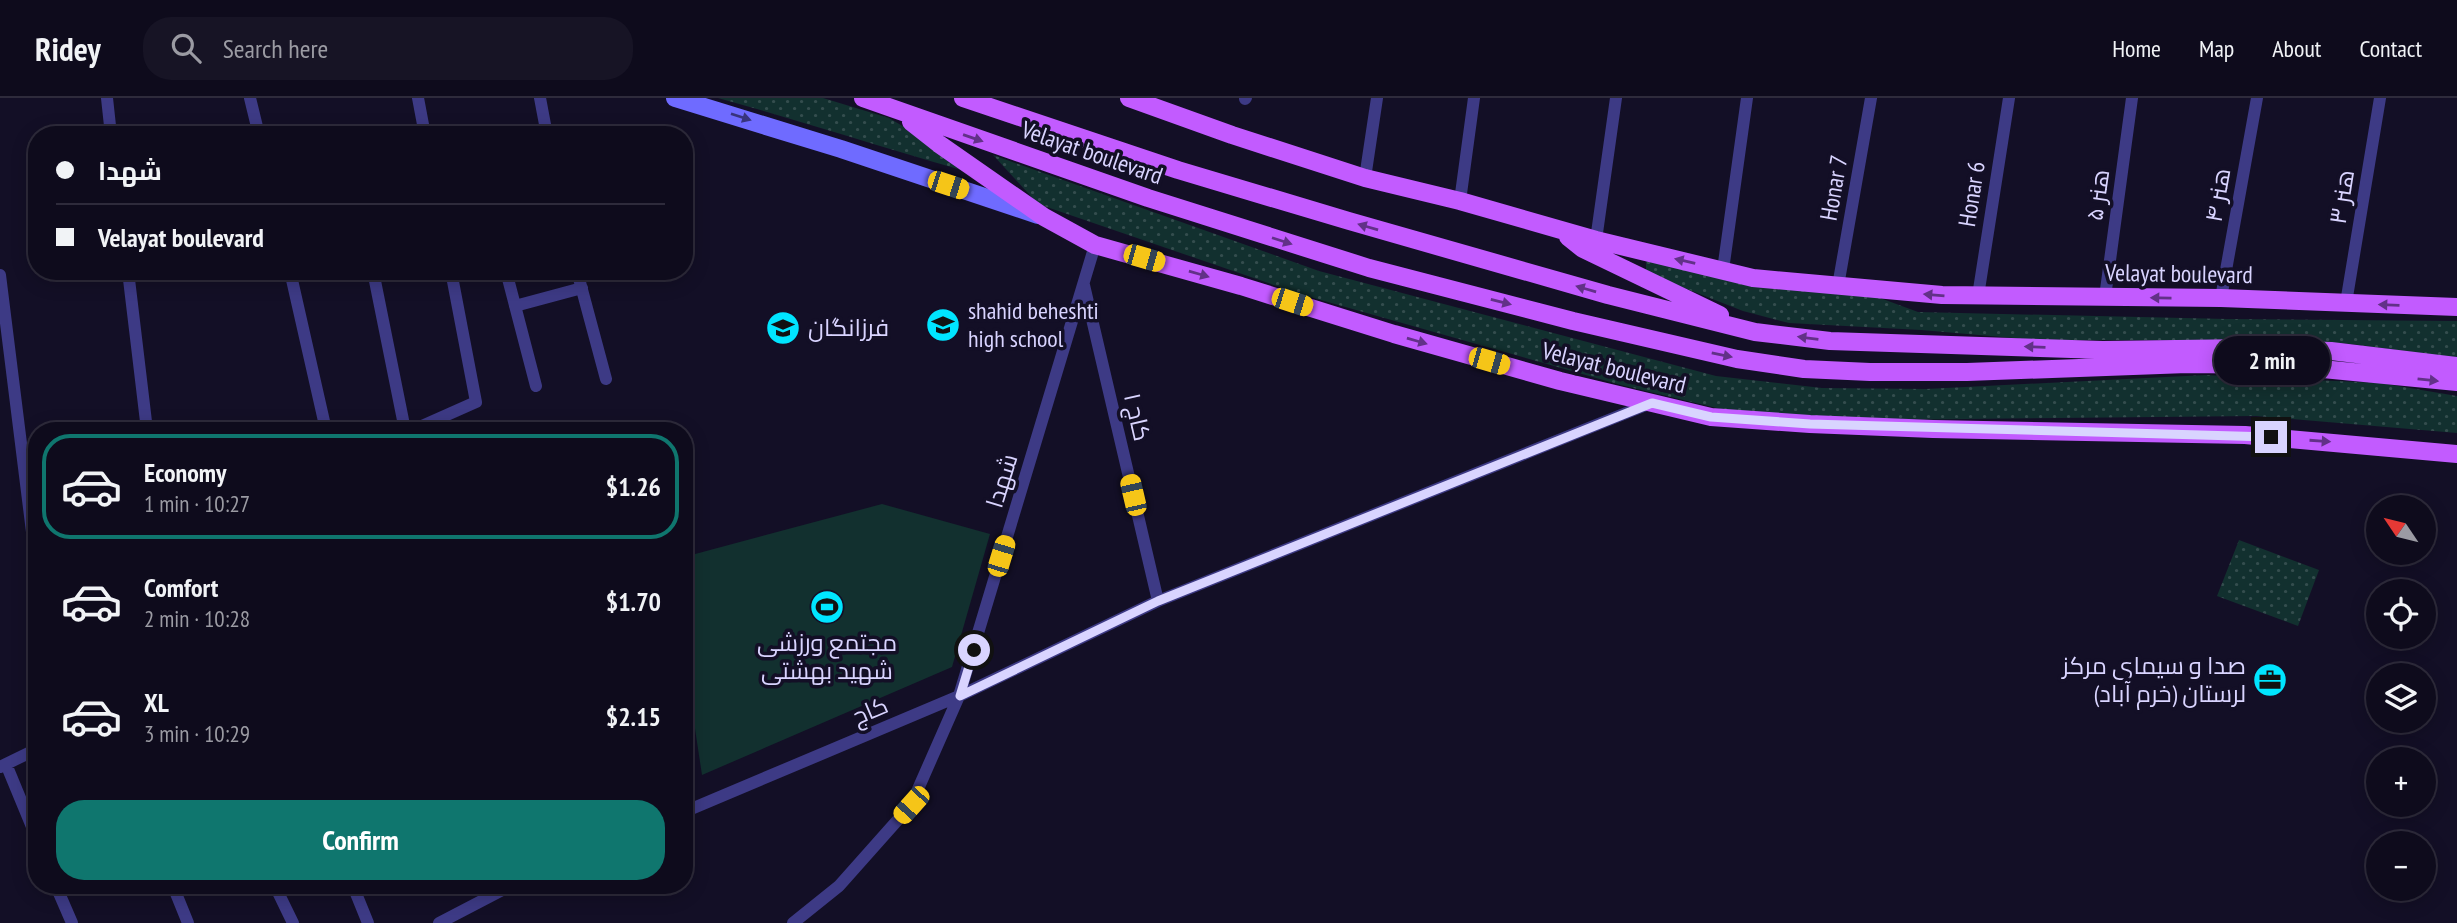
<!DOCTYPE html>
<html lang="en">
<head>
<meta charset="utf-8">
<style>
  :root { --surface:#0e0b1c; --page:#171425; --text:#f1f3f6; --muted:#9b9ba3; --line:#2e2b3b; --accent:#0f766e }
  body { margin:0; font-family:"PT Sans Narrow",Cairo,sans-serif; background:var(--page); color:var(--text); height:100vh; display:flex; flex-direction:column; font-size:26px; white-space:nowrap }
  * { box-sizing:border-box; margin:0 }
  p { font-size:23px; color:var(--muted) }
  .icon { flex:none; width:38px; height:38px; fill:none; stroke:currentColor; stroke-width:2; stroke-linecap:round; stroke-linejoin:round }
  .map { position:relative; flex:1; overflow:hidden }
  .panel { position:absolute; left:28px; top:324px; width:665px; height:472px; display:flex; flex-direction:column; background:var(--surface); border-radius:28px; box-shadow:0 4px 18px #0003,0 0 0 2px var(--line) }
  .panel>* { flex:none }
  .banner { position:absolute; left:28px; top:28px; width:665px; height:154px; border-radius:28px; box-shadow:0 4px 18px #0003,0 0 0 2px var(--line); display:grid; align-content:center; height:154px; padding:0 28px; background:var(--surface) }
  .needle { width:46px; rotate:305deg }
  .controls { position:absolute; left:2366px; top:397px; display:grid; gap:14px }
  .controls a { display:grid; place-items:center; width:70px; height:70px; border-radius:50%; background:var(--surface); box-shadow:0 4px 18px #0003,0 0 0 2px var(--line); font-size:35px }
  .end { position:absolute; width:32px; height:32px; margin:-16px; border:9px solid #d9d4ff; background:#111; box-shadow:0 0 0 4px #111 }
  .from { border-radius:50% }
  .bubble { position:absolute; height:49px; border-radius:24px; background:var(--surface); box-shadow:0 4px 18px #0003,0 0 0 2px var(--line); font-size:23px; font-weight:700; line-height:49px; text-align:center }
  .car { position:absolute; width:21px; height:42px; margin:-21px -10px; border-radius:9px; box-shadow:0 0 5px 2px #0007; background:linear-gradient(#f5c518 24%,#345 0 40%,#f5c518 0 76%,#345 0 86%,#f5c518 0) }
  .banner b { display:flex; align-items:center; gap:24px; height:66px; font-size:26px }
  .banner b+b { border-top:2px solid var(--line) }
  .banner i { width:18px; height:18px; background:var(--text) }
  ul { padding:12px 0 0; list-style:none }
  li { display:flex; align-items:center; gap:21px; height:105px; margin:0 14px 10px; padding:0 14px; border:4px solid transparent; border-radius:28px }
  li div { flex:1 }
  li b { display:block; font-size:26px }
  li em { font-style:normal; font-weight:700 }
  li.current { border-color:var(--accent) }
  li>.icon { width:63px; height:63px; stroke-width:1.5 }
  .cta { display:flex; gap:14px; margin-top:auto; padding:14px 28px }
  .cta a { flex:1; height:80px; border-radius:28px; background:var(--accent); color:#fff; font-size:28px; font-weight:700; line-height:80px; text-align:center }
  header { display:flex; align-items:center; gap:42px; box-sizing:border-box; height:98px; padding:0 35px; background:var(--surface); border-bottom:2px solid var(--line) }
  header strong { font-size:33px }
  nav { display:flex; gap:38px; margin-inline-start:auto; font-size:24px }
  .search { width:490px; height:63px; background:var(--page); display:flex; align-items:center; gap:18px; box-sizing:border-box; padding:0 24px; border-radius:28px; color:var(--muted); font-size:26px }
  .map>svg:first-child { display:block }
  .grass { fill:url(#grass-dots) }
  .garden { fill:#12302f }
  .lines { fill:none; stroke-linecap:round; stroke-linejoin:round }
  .minor { stroke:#3d3a85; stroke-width:12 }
  .secondary { stroke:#6f6bff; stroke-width:18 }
  .primary { stroke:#c25bff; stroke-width:18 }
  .oneway { fill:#38347d }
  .oneway2 { fill:#623188 }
  .route { stroke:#d9d4ff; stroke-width:9 }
  .labels { text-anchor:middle; stroke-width:7; stroke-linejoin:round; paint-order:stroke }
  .street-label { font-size:24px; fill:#d9d4ff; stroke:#130f26 }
  .poi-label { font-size:24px; fill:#d9d4ff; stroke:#130f26; text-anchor:start }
</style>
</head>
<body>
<header>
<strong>Ridey</strong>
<div class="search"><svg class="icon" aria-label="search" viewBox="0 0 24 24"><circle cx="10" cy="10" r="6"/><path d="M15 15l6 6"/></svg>Search here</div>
<nav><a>Home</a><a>Map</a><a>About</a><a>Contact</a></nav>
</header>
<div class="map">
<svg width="2457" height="825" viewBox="0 0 2457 825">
  <defs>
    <pattern id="grass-dots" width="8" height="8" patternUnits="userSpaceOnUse" patternTransform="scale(1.75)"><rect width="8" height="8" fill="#12302f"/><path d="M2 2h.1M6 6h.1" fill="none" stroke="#344d4e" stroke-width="1.8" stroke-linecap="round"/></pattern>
  </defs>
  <rect width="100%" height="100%" fill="#130f26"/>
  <path class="grass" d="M718 0H823L889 20 990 80C899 55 809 25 718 0Z
    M993 57 1319 173 1716 278 1822 290 1926 291 2206 277 2380 285 2457 298V335L2256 318 1870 322 1725 312 1621 287 1303 197 1038 106Z
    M1646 163 1880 200 1918 214 2227 221 2457 223V260L2351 246 2298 242H2037L1921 232 1789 225 1743 213 1646 175Z
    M2239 442 2319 472 2298 528 2217 498Z"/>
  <path class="garden" d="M882 406 990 436 952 569 702 677 684 558V459Z"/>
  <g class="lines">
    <path class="minor" d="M107 0 111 37
      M250 0 259 37
      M418 0 425 37
      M540 0 547 37
      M1245 1 1246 0
      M1365 80 1377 0
      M1460 103 1474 0
      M1596 142 1616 0
      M1723 172 1747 0
      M128 173 147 332
      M290 173 326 332
      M373 173 405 332
      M506 173 536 288
      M577 173 606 281
      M0 177 37 474
      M1084 187 1158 503
      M1838 188 1871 0
      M1978 198 2009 0
      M2105 199 2132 0
      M2221 200 2257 0
      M2346 205 2380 0
      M515 208 582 190
      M413 332 476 304 451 173
      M6 666 37 741
      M0 669 37 651
      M684 714 959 598 1158 503 1651 305
      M56 788 72 825
      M173 788 188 825
      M275 788 293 825
      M353 788 368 825
      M439 825 510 788
      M793 825 839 788 911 707 959 598 1095 147"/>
    <path class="secondary" d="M675 0 841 51 1038 117"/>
    <path class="primary" d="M863 0 1148 100 1369 170 1573 223 1737 261 1804 271 1870 274H1967L2187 266 2280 267 2457 284
      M963 0 1178 72 1349 123 1608 197 1755 234 1830 243 2103 252 2250 250 2331 253 2457 268
      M1129 0 1232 37 1365 80 1460 103 1596 142 1753 180 1942 197 2221 200 2457 209
      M911 24 939 46 1044 119 1095 147 1241 188 1394 236 1560 283 1711 319 1810 326 1933 331 2245 337 2457 356
      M1568 139 1583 151 1720 217"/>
  </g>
  <defs><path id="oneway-solid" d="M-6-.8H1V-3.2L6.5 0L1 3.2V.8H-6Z" transform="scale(1.75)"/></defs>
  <use class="oneway" href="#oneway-solid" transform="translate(741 19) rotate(18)"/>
  <g class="oneway2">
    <use href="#oneway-solid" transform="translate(973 40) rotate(19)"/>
    <use href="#oneway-solid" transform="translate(1368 129) rotate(-164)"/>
    <use href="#oneway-solid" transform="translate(1282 143) rotate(18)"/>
    <use href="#oneway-solid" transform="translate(1685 163) rotate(-167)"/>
    <use href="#oneway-solid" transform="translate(1199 176) rotate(16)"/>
    <use href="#oneway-solid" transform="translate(1586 191) rotate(-164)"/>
    <use href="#oneway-solid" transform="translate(1934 197) rotate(-175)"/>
    <use href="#oneway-solid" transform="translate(2161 200) rotate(-179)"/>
    <use href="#oneway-solid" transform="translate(1501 204) rotate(14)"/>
    <use href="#oneway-solid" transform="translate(2389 207) rotate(-178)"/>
    <use href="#oneway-solid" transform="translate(1808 240) rotate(-173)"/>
    <use href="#oneway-solid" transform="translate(1417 243) rotate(16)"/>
    <use href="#oneway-solid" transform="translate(2035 249) rotate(-178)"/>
    <use href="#oneway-solid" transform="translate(1722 257) rotate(12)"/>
    <use href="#oneway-solid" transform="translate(2428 282) rotate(6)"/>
    <use href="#oneway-solid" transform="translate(2320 343) rotate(4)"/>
  </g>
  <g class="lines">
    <path class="route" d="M974 552 960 598 1158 503 1652 305 1711 319 1810 326 2271 339"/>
  </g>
  <defs>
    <g id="school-disc" transform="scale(1.75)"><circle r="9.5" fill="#00e5ff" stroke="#130f26"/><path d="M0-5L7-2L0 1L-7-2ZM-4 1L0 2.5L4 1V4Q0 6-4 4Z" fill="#111"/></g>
    <g id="stadium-disc" transform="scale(1.75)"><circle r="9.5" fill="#00e5ff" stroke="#130f26"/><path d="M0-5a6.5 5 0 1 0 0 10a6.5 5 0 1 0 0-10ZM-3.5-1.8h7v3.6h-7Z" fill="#111"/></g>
    <g id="office-disc" transform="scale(1.75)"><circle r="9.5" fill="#00e5ff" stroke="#130f26"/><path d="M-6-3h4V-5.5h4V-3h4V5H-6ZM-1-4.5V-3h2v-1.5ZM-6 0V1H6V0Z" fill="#111"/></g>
  </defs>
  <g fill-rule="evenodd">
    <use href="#school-disc" x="943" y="227"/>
    <use href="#school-disc" x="783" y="230"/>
    <use href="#stadium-disc" x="827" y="509"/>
    <use href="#office-disc" x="2270" y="582"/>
  </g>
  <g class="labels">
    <g class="street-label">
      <text transform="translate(1092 55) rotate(19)" y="8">Velayat boulevard</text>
      <text transform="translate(1834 90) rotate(-80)" y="8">Honar 7</text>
      <text transform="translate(1972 96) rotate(-81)" y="8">Honar 6</text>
      <text transform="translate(2098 97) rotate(-82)" y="8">هنر ۵</text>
      <text transform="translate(2218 97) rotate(-80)" y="8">هنر ۴</text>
      <text transform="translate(2342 99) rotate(-81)" y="8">هنر ۳</text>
      <text transform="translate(2179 176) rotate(1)" y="8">Velayat boulevard</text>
      <text transform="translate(1614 270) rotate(14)" y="8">Velayat boulevard</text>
      <text transform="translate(1137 319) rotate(77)" y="8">کاج ۱</text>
      <text transform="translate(1002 383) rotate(-73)" y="8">شهدا</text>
      <text transform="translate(870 613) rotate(-23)" y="8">کاج</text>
    </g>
    <g class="poi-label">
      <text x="968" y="221">shahid beheshti<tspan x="968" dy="28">high school</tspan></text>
      <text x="808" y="238">فرزانگان</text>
      <text x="827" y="553" text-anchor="middle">مجتمع ورزشی<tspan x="827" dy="28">شهید بهشتی</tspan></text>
      <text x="2246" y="576" text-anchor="end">صدا و سیمای مرکز<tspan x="2246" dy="28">لرستان (خرم آباد)</tspan></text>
    </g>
  </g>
</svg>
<div class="controls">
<a><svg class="needle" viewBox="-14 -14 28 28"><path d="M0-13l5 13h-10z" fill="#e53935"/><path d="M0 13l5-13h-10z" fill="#9b9ba3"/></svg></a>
<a><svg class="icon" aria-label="locate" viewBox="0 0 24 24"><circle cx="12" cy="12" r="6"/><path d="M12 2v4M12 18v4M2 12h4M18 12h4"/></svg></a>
<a><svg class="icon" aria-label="layers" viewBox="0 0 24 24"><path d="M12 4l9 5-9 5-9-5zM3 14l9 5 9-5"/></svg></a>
<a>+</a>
<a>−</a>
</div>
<i class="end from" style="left:974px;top:552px"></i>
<i class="end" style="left:2271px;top:339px"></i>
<div class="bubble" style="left:2214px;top:238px;width:116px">2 min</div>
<i class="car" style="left:948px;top:87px;rotate:108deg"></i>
<i class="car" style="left:1144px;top:160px;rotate:106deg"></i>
<i class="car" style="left:1292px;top:204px;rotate:108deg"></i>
<i class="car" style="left:1489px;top:263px;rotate:106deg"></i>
<i class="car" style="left:1133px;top:397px;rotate:347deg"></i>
<i class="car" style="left:1001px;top:458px;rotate:17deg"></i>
<i class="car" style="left:911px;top:707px;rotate:222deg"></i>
<div class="banner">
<b><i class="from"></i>شهدا</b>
<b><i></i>Velayat boulevard</b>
</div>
<section class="panel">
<ul>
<li class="current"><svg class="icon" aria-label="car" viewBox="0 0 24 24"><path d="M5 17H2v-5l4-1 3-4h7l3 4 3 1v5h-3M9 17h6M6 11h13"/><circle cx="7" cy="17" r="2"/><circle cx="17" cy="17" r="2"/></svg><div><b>Economy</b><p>1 min · 10:27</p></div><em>$1.26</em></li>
<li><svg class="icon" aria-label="car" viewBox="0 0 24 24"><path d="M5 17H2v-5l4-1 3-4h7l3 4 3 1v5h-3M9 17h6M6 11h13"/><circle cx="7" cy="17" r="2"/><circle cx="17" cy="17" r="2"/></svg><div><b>Comfort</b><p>2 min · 10:28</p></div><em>$1.70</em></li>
<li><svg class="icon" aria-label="car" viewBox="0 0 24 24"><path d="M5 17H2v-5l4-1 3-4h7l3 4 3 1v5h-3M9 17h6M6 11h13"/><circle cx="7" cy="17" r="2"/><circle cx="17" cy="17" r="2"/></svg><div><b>XL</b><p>3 min · 10:29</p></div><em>$2.15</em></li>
</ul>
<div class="cta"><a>Confirm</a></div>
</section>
</div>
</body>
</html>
